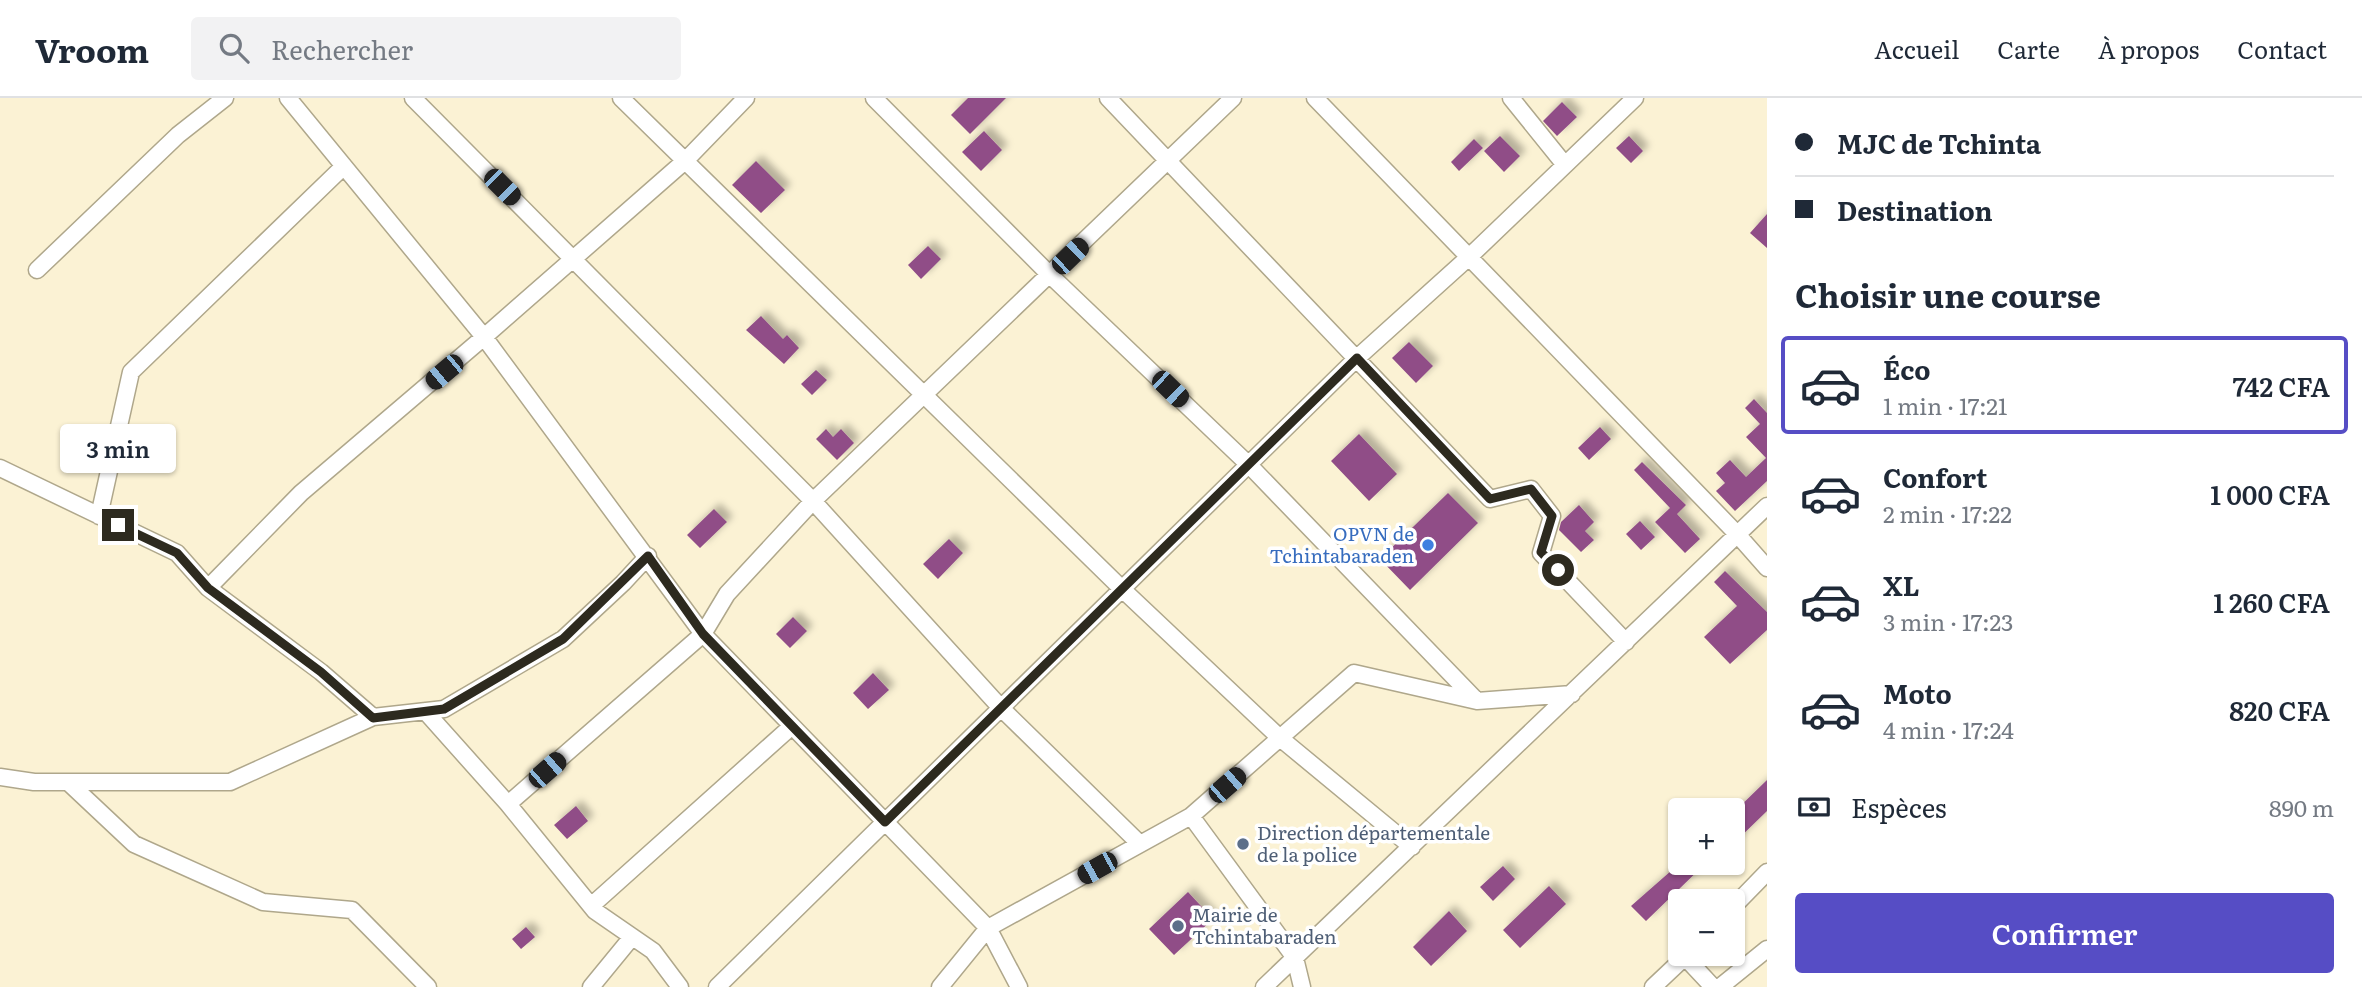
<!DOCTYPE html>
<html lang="fr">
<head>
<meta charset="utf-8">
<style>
  :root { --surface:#fff; --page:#f2f2f3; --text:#1f2937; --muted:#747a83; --line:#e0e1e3; --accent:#564dc5 }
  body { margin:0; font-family:Literata,serif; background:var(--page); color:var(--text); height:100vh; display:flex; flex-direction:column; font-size:26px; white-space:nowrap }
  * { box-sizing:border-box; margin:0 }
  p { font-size:23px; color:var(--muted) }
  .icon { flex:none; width:38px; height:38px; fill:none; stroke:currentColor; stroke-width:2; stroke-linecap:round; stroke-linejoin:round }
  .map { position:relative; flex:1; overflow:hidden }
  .sheet { display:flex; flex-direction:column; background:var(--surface); width:595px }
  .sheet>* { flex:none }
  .guide { display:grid; align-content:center; height:154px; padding:0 28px; background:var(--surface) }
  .buttons { position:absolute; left:1668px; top:700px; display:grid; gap:14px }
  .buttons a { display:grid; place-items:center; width:77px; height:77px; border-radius:7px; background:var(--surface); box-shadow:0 2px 5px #0004; font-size:35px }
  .end { position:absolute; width:32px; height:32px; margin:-16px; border:9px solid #2d2a1f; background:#fff; box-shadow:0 0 0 4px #fff }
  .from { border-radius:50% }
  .bubble { position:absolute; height:49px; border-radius:7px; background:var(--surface); box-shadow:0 2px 5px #0004; font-size:23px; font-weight:600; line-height:49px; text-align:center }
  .car { position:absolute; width:21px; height:42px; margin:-21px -10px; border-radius:9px; box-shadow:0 0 5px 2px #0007; background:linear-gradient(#222 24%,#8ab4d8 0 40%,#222 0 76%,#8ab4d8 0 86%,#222 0) }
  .guide b { display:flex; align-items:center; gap:24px; height:66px; font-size:26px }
  .guide b+b { border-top:2px solid var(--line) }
  .guide i { width:18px; height:18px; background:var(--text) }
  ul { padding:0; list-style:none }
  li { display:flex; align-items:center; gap:21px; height:98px; margin:0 14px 10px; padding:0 14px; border:4px solid transparent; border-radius:7px }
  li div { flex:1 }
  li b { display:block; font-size:26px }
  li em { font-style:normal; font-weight:600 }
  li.current { border-color:var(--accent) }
  li>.icon { width:63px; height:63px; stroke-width:1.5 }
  h2 { padding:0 28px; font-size:32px; line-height:84px }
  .pay { display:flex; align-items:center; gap:18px; height:77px; padding:0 28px; font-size:26px }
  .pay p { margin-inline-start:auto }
  .cta { display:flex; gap:14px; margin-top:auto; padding:14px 28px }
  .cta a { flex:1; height:80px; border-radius:7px; background:var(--accent); color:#fff; font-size:28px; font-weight:600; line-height:80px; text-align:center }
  header { display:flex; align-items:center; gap:42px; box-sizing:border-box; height:98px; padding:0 35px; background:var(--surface); border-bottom:2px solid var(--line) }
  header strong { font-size:33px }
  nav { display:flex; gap:38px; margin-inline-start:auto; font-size:24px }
  .search { width:490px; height:63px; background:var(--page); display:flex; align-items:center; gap:18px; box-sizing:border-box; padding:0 24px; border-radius:7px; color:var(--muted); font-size:26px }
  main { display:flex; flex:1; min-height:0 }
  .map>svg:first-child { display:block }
  .building { fill:#904e87; filter:url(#shadow) }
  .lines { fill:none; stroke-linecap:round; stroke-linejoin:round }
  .minor-casing { stroke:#afa78b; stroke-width:19 }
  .minor { stroke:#fff; stroke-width:16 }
  .route { stroke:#2d2a1f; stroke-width:9 }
  .shop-dot { fill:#3f7fe0; stroke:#fff; stroke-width:2.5 }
  .service-dot { fill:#5c6f8a; stroke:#fff; stroke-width:2.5 }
  .labels { text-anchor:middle; stroke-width:7; stroke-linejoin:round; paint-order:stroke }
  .shop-label { font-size:19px; fill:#366cbe; stroke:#fff; text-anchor:end }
  .service-label { font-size:19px; fill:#4e5e75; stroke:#fff; text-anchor:start }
</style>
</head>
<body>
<header>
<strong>Vroom</strong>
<div class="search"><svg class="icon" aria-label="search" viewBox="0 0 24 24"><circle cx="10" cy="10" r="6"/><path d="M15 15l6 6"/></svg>Rechercher</div>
<nav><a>Accueil</a><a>Carte</a><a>À propos</a><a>Contact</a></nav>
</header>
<main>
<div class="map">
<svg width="1767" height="889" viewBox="0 0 1767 889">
  <defs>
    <filter id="shadow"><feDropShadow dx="6" dy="-6" stdDeviation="3.5" flood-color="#0004"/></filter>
  </defs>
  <rect width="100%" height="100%" fill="#fbf2d4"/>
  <path class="building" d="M968 0H1006L970 36 951 17Z
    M1562 4 1577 19 1557 38 1543 23Z
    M984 33 1002 52 981 73 962 54Z
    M1500 38 1520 58 1504 74 1484 53Z
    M1629 38 1643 53 1631 65 1616 50Z
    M1474 41 1483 50 1459 73 1451 64Z
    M756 63 785 92 761 115 732 87Z
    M1767 116V150L1750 135Z
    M928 148 941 161 921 181 908 167Z
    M761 218 783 241 787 237 799 250 784 266 746 232Z
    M1409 244 1433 268 1416 285 1392 260Z
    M816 272 827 282 812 297 801 286Z
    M1754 301 1767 315V383L1735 413 1716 393 1725 385 1716 375 1730 362 1746 379 1766 360 1746 339 1760 326 1745 310Z
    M1600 329 1611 341 1589 362 1578 350Z
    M826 331 833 339 841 331 854 345 837 362 816 341Z
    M1359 336 1397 376 1369 403 1331 363Z
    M1642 364 1686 407 1677 416 1700 441 1685 455 1655 424 1670 410 1634 372Z
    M1448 395 1478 425 1410 492 1380 461Z
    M1579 407 1594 424 1585 433 1594 442 1581 454 1559 432 1561 424Z
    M714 411 727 424 700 450 687 437Z
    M1640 423 1655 439 1641 452 1626 436Z
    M949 441 963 455 938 481 923 466Z
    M1725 473 1767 514V532L1730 566 1704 539 1737 508 1714 484Z
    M793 519 807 533 790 550 776 536Z
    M873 575 889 592 868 611 853 595Z
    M1767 682V713L1732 747V716Z
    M576 708 588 723 567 741 554 727Z
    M1680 765H1706L1646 823 1631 808Z
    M1503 768 1515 781 1493 803 1480 789Z
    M1549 788 1566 806 1520 850 1503 832Z
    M1188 794 1213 821 1174 857 1149 831Z
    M1449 813 1467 833 1431 868 1413 849Z
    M526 829 535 839 521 851 512 841Z"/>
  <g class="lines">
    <g class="minor-casing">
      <path id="minor" d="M288 0 484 239 703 536 988 830 1019 889
        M413 0 813 403 1001 610 1140 746
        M621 0 1121 490 1280 640 1412 749
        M874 0 1050 177 1249 367 1477 603
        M1108 0 1490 401 1531 391 1552 418 1541 455 1626 544
        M1315 0 1737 436 1767 470
        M1511 0 1565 67
        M37 172 178 37 225 0
        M0 370 177 455 208 490 321 574 373 619
        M99 418 131 274 344 68
        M208 490 301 395 484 239 686 62 746 0
        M425 613 508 706 595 813 653 853 680 889
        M0 679 34 684H230L373 619 444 611 563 541 623 485 648 458
        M68 684 134 746 263 804 352 812 428 889
        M508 706 703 536 727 496 813 403 1233 0
        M1191 718 1295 860 1302 889
        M591 808 792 628
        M1732 810 1767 774
        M1685 859 1713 889
        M591 889 632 839
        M717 889 1357 260 1469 159 1635 0
        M940 889 988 830 1191 718 1354 575 1477 603 1572 596
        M1264 889 1767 408
        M1653 889 1688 856
        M1720 889 1767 851"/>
    </g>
    <use href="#minor" class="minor"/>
  </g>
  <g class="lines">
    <path class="route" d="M118 427 177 455 208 490 321 574 373 620 444 611 563 541 648 458 703 536 885 724 1357 260 1490 401 1531 391 1552 418 1541 454 1558 472"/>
  </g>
  <circle class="shop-dot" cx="1428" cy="447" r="7"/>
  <g class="service-dot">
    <circle cx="1243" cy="746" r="7"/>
    <circle cx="1178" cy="828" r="7"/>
  </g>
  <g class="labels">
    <g class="shop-label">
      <text x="1414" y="443">OPVN de<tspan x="1414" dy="22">Tchintabaraden</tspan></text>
    </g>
    <g class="service-label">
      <text x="1257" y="742">Direction départementale<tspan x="1257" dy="22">de la police</tspan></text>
      <text x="1192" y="824">Mairie de<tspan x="1192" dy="22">Tchintabaraden</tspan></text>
    </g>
  </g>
</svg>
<div class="buttons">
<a>+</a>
<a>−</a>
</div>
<i class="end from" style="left:1558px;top:472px"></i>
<i class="end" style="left:118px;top:427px"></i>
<div class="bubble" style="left:60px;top:326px;width:116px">3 min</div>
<i class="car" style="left:502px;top:89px;rotate:135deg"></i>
<i class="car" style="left:1070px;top:158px;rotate:46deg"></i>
<i class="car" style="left:444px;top:274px;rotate:230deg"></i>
<i class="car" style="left:1170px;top:291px;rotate:134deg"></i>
<i class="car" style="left:547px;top:672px;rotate:49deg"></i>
<i class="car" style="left:1227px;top:687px;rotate:49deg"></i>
<i class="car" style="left:1097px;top:770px;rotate:241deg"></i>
</div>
<section class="sheet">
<div class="guide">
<b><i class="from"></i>MJC de Tchinta</b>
<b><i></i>Destination</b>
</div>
<h2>Choisir une course</h2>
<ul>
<li class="current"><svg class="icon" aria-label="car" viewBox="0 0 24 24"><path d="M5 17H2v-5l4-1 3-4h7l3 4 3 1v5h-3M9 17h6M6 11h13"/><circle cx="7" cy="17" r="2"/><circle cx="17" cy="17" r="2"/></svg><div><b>Éco</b><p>1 min · 17:21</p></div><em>742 CFA</em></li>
<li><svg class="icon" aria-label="car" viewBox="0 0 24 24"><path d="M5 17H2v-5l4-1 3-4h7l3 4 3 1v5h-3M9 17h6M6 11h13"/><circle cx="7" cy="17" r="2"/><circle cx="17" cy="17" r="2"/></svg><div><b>Confort</b><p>2 min · 17:22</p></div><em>1 000 CFA</em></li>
<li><svg class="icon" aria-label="car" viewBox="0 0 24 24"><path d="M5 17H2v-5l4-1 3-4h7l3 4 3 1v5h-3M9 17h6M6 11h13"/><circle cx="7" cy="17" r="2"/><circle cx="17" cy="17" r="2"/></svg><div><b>XL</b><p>3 min · 17:23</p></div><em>1 260 CFA</em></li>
<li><svg class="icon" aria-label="car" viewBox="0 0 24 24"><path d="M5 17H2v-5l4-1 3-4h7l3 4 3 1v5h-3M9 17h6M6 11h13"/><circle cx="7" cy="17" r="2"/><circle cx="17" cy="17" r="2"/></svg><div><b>Moto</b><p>4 min · 17:24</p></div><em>820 CFA</em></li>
</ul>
<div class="pay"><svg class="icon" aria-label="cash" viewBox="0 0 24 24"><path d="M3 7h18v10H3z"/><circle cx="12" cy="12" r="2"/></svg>Espèces<p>890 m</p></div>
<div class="cta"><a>Confirmer</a></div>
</section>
</main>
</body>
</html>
